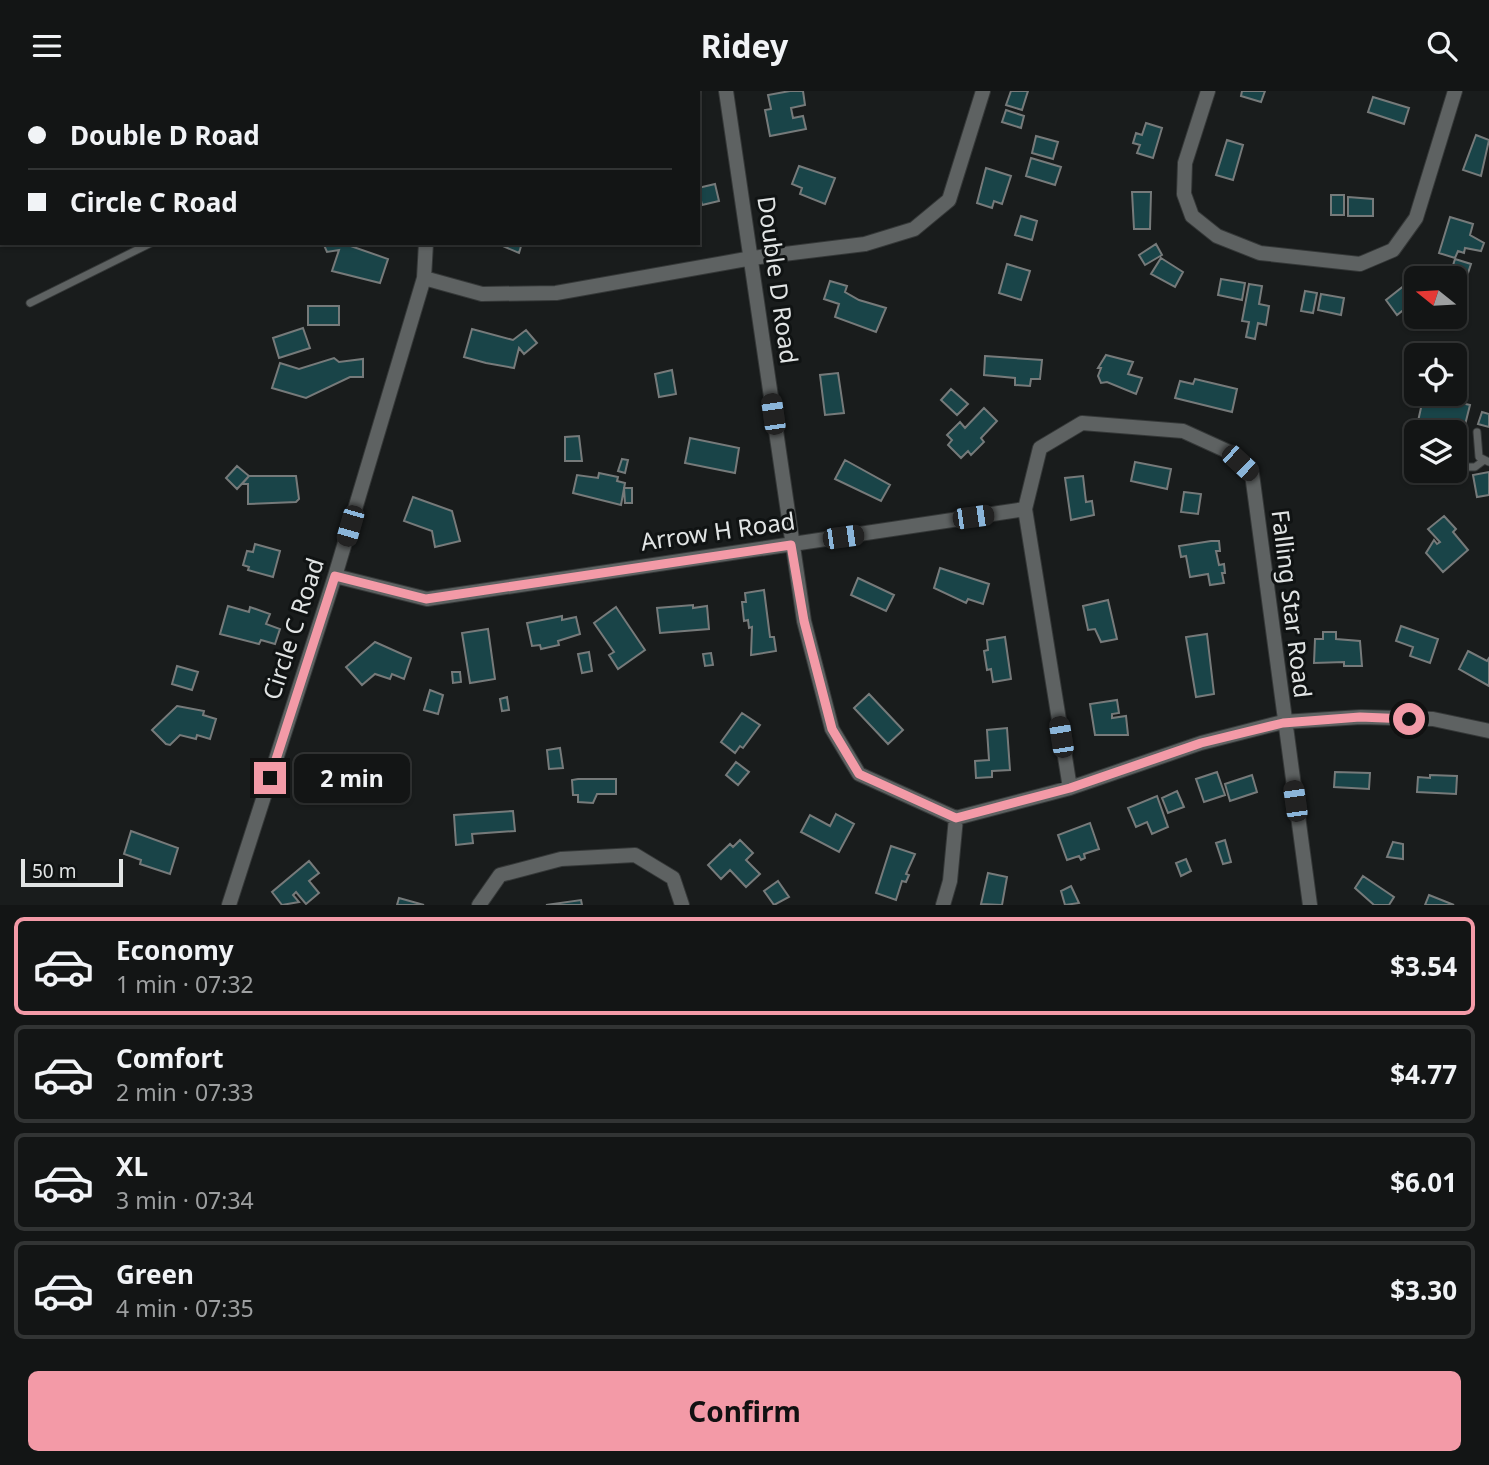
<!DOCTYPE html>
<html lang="en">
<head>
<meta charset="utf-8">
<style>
  :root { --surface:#131515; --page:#1c1e1e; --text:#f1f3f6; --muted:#9d9fa0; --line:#323434; --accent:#f39aa7 }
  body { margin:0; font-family:"Noto Sans",sans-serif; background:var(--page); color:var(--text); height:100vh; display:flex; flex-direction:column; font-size:26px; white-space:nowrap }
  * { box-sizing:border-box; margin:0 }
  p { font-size:23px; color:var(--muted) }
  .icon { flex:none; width:38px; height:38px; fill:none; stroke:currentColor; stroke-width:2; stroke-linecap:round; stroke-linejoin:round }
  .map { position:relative; height:814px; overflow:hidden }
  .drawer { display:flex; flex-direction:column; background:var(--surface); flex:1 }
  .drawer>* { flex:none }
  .hud { position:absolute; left:0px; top:0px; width:700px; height:154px; box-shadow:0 2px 5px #0004,0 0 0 2px var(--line); display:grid; align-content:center; height:154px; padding:0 28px; background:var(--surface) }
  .needle { width:46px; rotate:288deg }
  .fabs { position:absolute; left:1404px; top:175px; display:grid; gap:14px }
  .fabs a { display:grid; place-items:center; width:63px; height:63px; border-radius:10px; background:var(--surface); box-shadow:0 2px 5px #0004,0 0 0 2px var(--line); font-size:35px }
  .scale { position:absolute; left:21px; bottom:18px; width:102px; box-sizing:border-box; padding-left:7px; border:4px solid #e1e4e4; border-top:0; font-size:19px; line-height:24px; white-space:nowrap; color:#e1e4e4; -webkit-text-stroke:5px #101313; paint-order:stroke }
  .end { position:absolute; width:32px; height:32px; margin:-16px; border:9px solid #f39aa7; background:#111; box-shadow:0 0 0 4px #111 }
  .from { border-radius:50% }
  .bubble { position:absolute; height:49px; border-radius:10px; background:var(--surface); box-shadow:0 2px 5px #0004,0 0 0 2px var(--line); font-size:23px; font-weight:700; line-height:49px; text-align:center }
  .car { position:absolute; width:21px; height:42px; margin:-21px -10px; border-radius:9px; box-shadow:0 0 5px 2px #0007; background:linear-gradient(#222 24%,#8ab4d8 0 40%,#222 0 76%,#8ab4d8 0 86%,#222 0) }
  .hud b { display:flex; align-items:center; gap:24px; height:66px; font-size:26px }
  .hud b+b { border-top:2px solid var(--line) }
  .hud i { width:18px; height:18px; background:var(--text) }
  ul { padding:12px 0 0; list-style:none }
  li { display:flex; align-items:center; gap:21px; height:98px; margin:0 14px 10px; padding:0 14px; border:4px solid var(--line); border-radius:10px }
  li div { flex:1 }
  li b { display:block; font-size:26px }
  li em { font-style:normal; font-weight:700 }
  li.selected { border-color:var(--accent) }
  li>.icon { width:63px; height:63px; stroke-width:1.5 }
  .action { display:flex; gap:14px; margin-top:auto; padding:14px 28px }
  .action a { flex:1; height:80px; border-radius:10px; background:var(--accent); color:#111; font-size:28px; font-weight:700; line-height:80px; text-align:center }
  header { display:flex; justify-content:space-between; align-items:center; height:91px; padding:0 28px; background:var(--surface); font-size:32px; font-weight:700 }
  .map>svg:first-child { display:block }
  .building { fill:#194448; stroke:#767a7a; stroke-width:2 }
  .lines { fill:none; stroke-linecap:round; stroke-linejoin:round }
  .service-casing { stroke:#353838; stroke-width:9 }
  .minor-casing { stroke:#353838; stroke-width:16 }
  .service { stroke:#5e6262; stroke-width:7 }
  .minor { stroke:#5e6262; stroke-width:14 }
  .route { stroke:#f39aa7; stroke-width:9 }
  .labels { text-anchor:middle; stroke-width:6; stroke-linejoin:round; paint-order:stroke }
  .street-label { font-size:24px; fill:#e1e4e4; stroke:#101313 }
</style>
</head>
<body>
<header><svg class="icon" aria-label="menu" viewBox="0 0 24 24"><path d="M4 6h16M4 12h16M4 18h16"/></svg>Ridey<svg class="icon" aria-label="search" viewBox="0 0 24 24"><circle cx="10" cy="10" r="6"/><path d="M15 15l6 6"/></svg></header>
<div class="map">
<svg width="1489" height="814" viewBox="0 0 1489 814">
  <rect width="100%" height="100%" fill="#191c1c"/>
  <path class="building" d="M790 0H803L805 14 791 17 793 27 803 25 806 38 770 45 765 19 771 18 768 4Z
    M1011 0H1028L1022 19 1006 14Z
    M1242 0H1265L1261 11 1241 5Z
    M1373 6 1409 17 1404 33 1368 21Z
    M1006 19 1024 25 1021 37 1002 31Z
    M1146 32 1162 37 1153 67 1137 62 1140 54 1133 52 1136 42 1142 44Z
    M1476 44 1489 49 1481 85 1463 79Z
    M1036 45 1058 51 1053 68 1032 62Z
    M1227 49 1243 54 1233 89 1216 84Z
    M1031 67 1061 76 1055 94 1026 85Z
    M799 75 835 87 825 113 800 103 802 97 792 93Z
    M986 77 1011 85 1002 113 994 110 992 117 977 112Z
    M715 93 719 110 702 114 698 97Z
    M1132 101H1151L1150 138H1134Z
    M1331 104H1344V124H1331Z
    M1348 106 1373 108V125H1348Z
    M1021 125 1037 130 1032 149 1015 144Z
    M1450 126 1473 133 1470 144 1484 152 1481 160 1465 157 1464 162 1458 160 1455 167 1439 162Z
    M323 152H342L388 168 380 192 332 180 339 159 327 161Z
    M496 152H522L519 162Z
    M1156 153 1162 164 1145 174 1139 164Z
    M1161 167 1183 181 1175 196 1151 183Z
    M1455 168 1471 173 1464 194 1449 187Z
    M1007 173 1030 180 1021 209 999 202Z
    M1415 186 1416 209 1397 224 1386 209Z
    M1221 188 1245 192 1242 209 1218 204Z
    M830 190 847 195 845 201 859 209 886 217 876 241 835 226 839 213 824 208Z
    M1249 193 1262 195 1259 213 1269 215 1266 234 1258 232 1255 248 1246 246 1249 231 1242 230Z
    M1305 200 1317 202 1313 222 1301 220Z
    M1321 203 1344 207 1341 224 1318 219Z
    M308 215H339V234H308Z
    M303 237 310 257 279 267 273 247Z
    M472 238 513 249 526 239 537 252 524 263 519 257 514 277 486 272 464 266Z
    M1106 264 1133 271 1128 283 1142 287 1136 303 1107 291 1101 292 1098 285 1101 277H1098Z
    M985 265 1042 269 1040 288H1031L1030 295 1015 294V287L984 284Z
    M334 267 339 271 363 268V286H350L306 307 272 297 280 272 299 278Z
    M672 279 676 303 659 306 655 283Z
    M838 282 844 322 825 324 820 284Z
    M1195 288 1237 298 1232 321 1175 307 1180 290 1193 293Z
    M951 298 968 313 957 324 941 309Z
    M1424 303 1470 314 1462 346 1454 341 1417 335Z
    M984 317 997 330 981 347 984 351 971 364 968 360 961 367 948 354 952 349 947 344 960 331 965 337Z
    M1482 321 1489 323V336L1478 333Z
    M579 345 582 370H565V346Z
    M690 347 739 357 735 382 685 372Z
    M622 368 628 369 625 382 618 380Z
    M845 369 890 394 881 410 835 388Z
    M1135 371 1171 378 1167 398 1131 390Z
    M237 375 249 385 237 398 226 387Z
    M1489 381V404L1477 406 1473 384Z
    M599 382 618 386 617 390 625 392 621 414 573 402 577 384 598 387Z
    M249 385H296L299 408 296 411 248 413V393H242Z
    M1083 385 1086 411 1092 410 1094 424 1071 429 1065 387Z
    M624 397H632V412H625Z
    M1184 401 1201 403 1198 423 1181 421Z
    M413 406 452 420 460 450 435 456 432 440 404 430Z
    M1444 425 1456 438 1453 441 1468 459 1443 481 1426 462 1434 449 1437 453 1440 451 1428 438Z
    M1211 450H1219L1220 460H1216L1219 474 1224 473 1225 482H1222L1224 492 1210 494 1208 483 1190 486 1186 465 1181 466 1179 455Z
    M255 453 280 460 273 486 248 479 249 476 243 474 247 460 253 461Z
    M940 477 989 493 983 513 968 508 966 512 934 497Z
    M858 487 894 504 886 520 851 504Z
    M764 499 770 546H774L776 560 751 564 752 536 749 537 748 529 744 530 742 511H746L745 502Z
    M1108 509 1117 548 1101 551 1095 538 1088 539 1083 515Z
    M693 514V517L707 515 709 538 660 542 657 517Z
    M228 515 249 521 250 516 270 523 266 533 280 538 275 553 261 549 259 553 220 543Z
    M616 516 645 559 618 578 609 564 614 561 594 532Z
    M562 525V529L576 526 580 543 558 550 559 554 541 558 540 554 532 555 527 532Z
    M1401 535 1438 548 1430 572 1410 565 1413 556 1396 550Z
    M488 538 495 588 470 592 462 542Z
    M1323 541H1336V548L1360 550 1362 575H1344V571L1314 572 1315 548H1323Z
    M1207 543 1214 603 1196 606 1186 546Z
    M1005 546 1011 588 993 591 991 578 987 579 984 560 988 559 987 549Z
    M375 551 411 567 404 588 392 583 390 588 375 583 362 594 346 576Z
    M1468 560 1487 570 1489 567V595L1459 578Z
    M589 561 592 580 582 582 578 563Z
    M711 562 713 574 705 575 703 563Z
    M177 575 198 581 192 599 172 593Z
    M452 581H460L461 591 453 592Z
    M430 599 443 604 438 623 424 619Z
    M869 603 903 639 888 653 854 617Z
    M507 606 509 619 502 620 500 608Z
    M1117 609 1119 622 1112 623V627L1126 625 1128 644H1095L1090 613Z
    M177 615 204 620 203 624 216 628 210 648 197 644 196 648 180 644 170 654 166 653 152 639Z
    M742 622 760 634 743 657 740 655 735 662 721 651Z
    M1007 637 1010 679 992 680V686L976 687 975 670 989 669 987 639Z
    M560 657 563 677 549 678 547 659Z
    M736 671 749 681 738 694 726 684Z
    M1217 681 1225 704 1204 711 1196 688Z
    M1335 681 1370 682 1369 698 1334 696Z
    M1252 684 1257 701 1230 710 1225 693Z
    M1430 684 1457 685 1456 703 1417 701 1418 686 1430 687Z
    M578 688H616V703H597L593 712 578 711V704H573L572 689Z
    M1177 700 1184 716 1168 722 1162 707Z
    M1157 705 1168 736 1152 743 1147 731 1136 736 1128 717Z
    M513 720 515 740 472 743 473 752 456 754 454 724Z
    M836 723 854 733 839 761 801 741 810 724 830 735Z
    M1090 732 1099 758 1084 763 1085 767 1081 769 1079 765 1067 769 1058 744Z
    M131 740 178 757 170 783 140 773 141 769 124 763Z
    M740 749 753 762 746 769 760 783 746 796 730 779 721 788 708 774 730 753 733 756Z
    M1225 749 1231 771 1223 773 1216 752Z
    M1393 751 1403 753V768L1387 766Z
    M891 755 915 763 906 783 909 784 906 791 902 790 896 809 876 802Z
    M1186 768 1191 780 1181 785 1176 772Z
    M309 770 319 782 309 790 319 802 306 813 296 801 293 804 299 811 282 814 272 801Z
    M988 782 1007 786 1002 814 981 813Z
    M1363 785 1394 806 1389 814H1374L1355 797Z
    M778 790 789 806 774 814 764 800Z
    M1071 795 1079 812 1065 814 1061 800Z
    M1429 804 1454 814H1425Z
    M399 807 424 814H397Z
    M581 809 582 814H546Z"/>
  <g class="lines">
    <g class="service-casing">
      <path id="service" d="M327 2 328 0
        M30 212 151 152
        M1477 341 1479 366 1489 371
        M1454 365 1465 376H1475L1483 370"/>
    </g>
    <g class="minor-casing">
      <path id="minor" d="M726 0 804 530 832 638 859 683 956 727 1070 697 1201 652 1283 631 1361 626 1433 628 1489 640
        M1208 0 1185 72 1184 103 1192 125 1217 145 1260 162 1360 173 1393 159 1416 127 1455 0
        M436 2V0
        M424 187 482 203 556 202 752 167 865 153 914 138 949 109 983 0
        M1025 418 1070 697
        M335 485 427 508 1025 418 1040 357 1082 332 1183 340 1227 360 1252 383 1310 814
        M229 814 335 485 424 187 426 152
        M479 814 500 784 561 768 635 764 673 787 682 814
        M943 814 950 790 956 727"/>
    </g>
    <use href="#service" class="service"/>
    <use href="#minor" class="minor"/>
  </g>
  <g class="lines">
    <path class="route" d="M270 687 335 485 426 508 791 454 804 530 832 638 859 683 956 727 1070 697 1201 652 1283 632 1360 626 1409 628"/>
  </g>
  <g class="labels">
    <g class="street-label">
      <text transform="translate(777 189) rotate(82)" y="8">Double D Road</text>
      <text transform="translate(718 441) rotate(-8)" y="8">Arrow H Road</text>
      <text transform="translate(1291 513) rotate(83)" y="8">Falling Star Road</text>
      <text transform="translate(294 538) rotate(-72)" y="8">Circle C Road</text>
    </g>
  </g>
</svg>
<div class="fabs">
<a><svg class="needle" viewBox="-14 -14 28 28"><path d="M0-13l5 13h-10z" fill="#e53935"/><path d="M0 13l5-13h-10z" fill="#9d9fa0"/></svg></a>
<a><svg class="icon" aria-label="locate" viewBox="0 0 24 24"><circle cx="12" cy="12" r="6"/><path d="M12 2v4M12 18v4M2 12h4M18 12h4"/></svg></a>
<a><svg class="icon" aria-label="layers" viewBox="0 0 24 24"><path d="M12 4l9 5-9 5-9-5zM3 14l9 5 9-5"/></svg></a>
</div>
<div class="scale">50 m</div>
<i class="end from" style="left:1409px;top:628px"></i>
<i class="end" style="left:270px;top:687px"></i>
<div class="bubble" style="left:294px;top:663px;width:116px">2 min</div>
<i class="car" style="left:773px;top:323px;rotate:352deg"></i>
<i class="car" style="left:1240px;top:372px;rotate:133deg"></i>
<i class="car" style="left:973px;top:426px;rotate:82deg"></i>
<i class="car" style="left:350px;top:435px;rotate:196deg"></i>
<i class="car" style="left:843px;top:446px;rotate:82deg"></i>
<i class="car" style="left:1061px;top:646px;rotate:351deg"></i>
<i class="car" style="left:1295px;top:710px;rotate:352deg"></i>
<div class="hud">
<b><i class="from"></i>Double D Road</b>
<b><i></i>Circle C Road</b>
</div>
</div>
<section class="drawer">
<ul>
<li class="selected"><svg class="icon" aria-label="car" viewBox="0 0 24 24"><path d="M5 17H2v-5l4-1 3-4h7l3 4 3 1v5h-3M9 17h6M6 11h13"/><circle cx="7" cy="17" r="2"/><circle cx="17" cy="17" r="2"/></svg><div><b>Economy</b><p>1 min · 07:32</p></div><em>$3.54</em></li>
<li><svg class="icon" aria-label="car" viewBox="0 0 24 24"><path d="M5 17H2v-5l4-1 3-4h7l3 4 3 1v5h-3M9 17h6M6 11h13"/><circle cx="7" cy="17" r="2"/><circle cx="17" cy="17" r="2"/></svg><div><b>Comfort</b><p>2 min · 07:33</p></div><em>$4.77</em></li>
<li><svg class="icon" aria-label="car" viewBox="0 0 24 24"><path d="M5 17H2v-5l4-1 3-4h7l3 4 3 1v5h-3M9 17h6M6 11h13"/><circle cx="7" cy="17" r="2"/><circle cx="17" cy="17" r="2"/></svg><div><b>XL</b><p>3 min · 07:34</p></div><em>$6.01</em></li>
<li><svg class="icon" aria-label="car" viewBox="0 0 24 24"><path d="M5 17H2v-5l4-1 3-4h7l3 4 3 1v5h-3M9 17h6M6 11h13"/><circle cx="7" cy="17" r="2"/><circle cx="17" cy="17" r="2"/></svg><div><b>Green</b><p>4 min · 07:35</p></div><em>$3.30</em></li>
</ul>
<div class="action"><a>Confirm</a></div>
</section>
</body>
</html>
